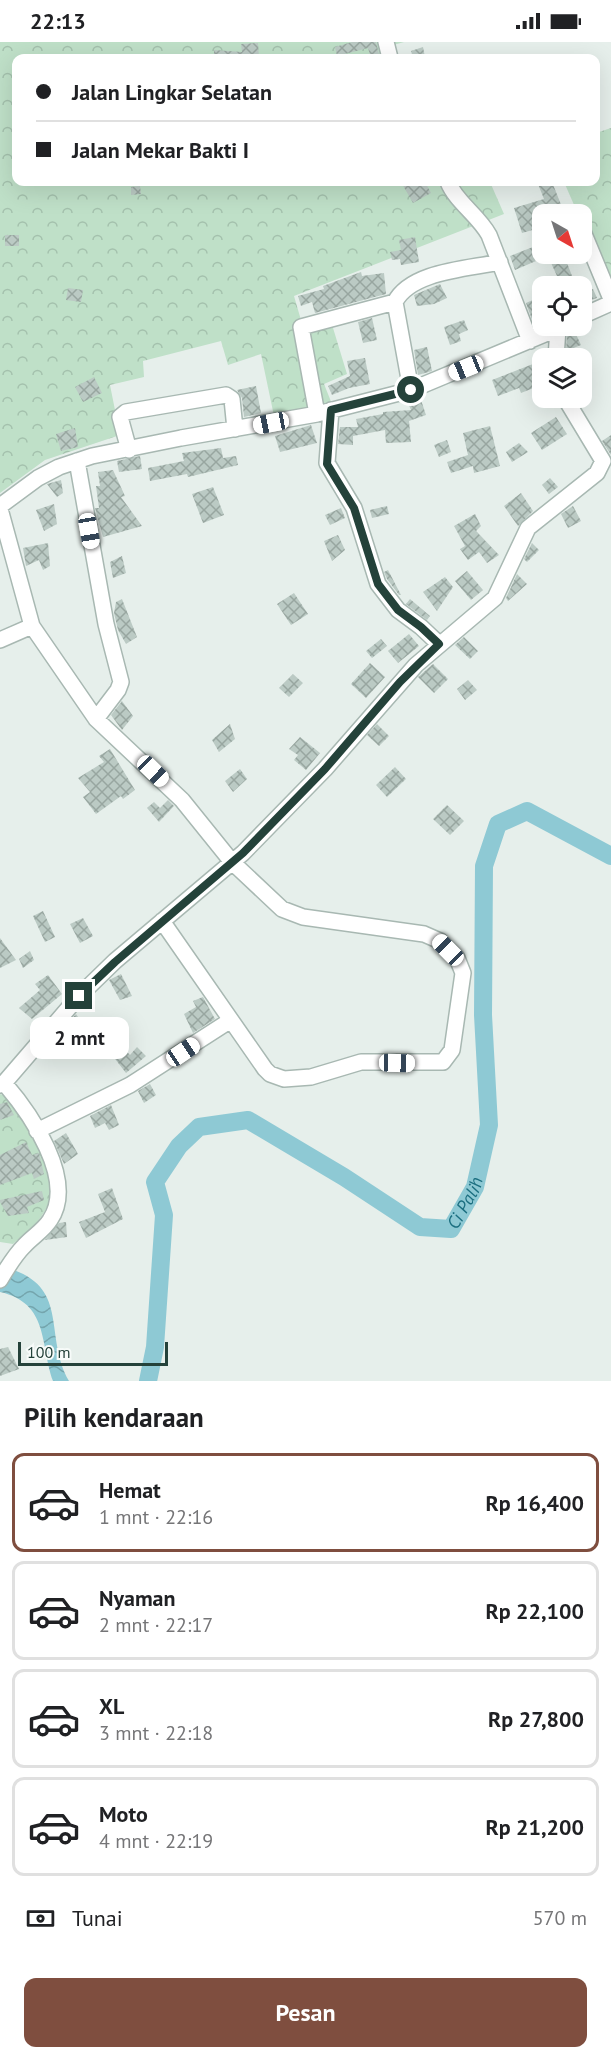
<!DOCTYPE html>
<html lang="id">
<head>
<meta charset="utf-8">
<style>
  :root { --surface:#fff; --page:#f2f2f2; --text:#202124; --muted:#757577; --line:#e0e0e0; --accent:#7f4e3f }
  body { margin:0; font-family:"PT Sans",sans-serif; background:var(--page); color:var(--text); height:100vh; display:flex; flex-direction:column; font-size:22px; white-space:nowrap }
  * { box-sizing:border-box; margin:0 }
  p { font-size:20px; color:var(--muted) }
  .icon { flex:none; width:33px; height:33px; fill:none; stroke:currentColor; stroke-width:2; stroke-linecap:round; stroke-linejoin:round }
  .map { position:relative; height:1339px; overflow:hidden }
  .panel { display:flex; flex-direction:column; background:var(--surface); flex:1 }
  .panel>* { flex:none }
  .top-card { position:absolute; left:12px; top:12px; width:588px; height:132px; border-radius:12px; box-shadow:0 6px 24px #0002; display:grid; align-content:center; height:132px; padding:0 24px; background:var(--surface) }
  .needle { width:39px; rotate:141deg }
  .tools { position:absolute; left:532px; top:162px; display:grid; gap:12px }
  .tools a { display:grid; place-items:center; width:60px; height:60px; border-radius:12px; background:var(--surface); box-shadow:0 6px 24px #0002; font-size:30px }
  .scale { position:absolute; left:18px; bottom:15px; width:150px; box-sizing:border-box; padding-left:6px; border:3px solid #24423a; border-top:0; font-size:16px; line-height:21px; white-space:nowrap; color:#24423a; -webkit-text-stroke:4px #f7fbf9; paint-order:stroke }
  .end { position:absolute; width:27px; height:27px; margin:-14px; border:8px solid #24423a; background:#fff; box-shadow:0 0 0 3px #fff }
  .from { border-radius:50% }
  .bubble { position:absolute; height:42px; border-radius:12px; background:var(--surface); box-shadow:0 6px 24px #0002; font-size:20px; font-weight:700; line-height:42px; text-align:center }
  .car { position:absolute; width:18px; height:36px; margin:-18px -9px; border-radius:8px; box-shadow:0 0 4px 2px #0007; background:linear-gradient(#fff 24%,#345 0 40%,#fff 0 76%,#345 0 86%,#fff 0) }
  .top-card b { display:flex; align-items:center; gap:21px; height:57px; font-size:22px }
  .top-card b+b { border-top:2px solid var(--line) }
  .top-card i { width:15px; height:15px; background:var(--text) }
  ul { padding:0; list-style:none }
  li { display:flex; align-items:center; gap:18px; height:99px; margin:0 12px 9px; padding:0 12px; border:3px solid var(--line); border-radius:12px }
  li div { flex:1 }
  li b { display:block; font-size:22px }
  li em { font-style:normal; font-weight:700 }
  li.selected { border-color:var(--accent) }
  li>.icon { width:54px; height:54px; stroke-width:1.5 }
  h2 { padding:0 24px; font-size:27px; line-height:72px }
  .pay { display:flex; align-items:center; gap:15px; height:66px; padding:0 24px; font-size:22px }
  .pay p { margin-inline-start:auto }
  .button { display:flex; gap:12px; margin-top:auto; padding:12px 24px }
  .button a { flex:1; height:69px; border-radius:12px; background:var(--accent); color:#fff; font-size:24px; font-weight:700; line-height:69px; text-align:center }
  .status { display:flex; justify-content:space-between; align-items:center; height:42px; padding:0 30px; background:var(--surface); direction:ltr }
  .status svg { height:16px; fill:currentColor }
  .map>svg:first-child { display:block }
  .forest { fill:url(#forest-crowns) }
  .water { fill:url(#water-waves) }
  .lines { fill:none; stroke-linecap:round; stroke-linejoin:round }
  .river { stroke:#8ec9d4; stroke-width:18 }
  .building { fill:url(#building-cross-hatch) }
  .minor-casing { stroke:#a8b8b2; stroke-width:18 }
  .minor { stroke:#fff; stroke-width:15 }
  .route { stroke:#24423a; stroke-width:8 }
  .labels { text-anchor:middle; stroke-width:6; stroke-linejoin:round; paint-order:stroke }
  .water-label { font-size:18px; font-style:italic; fill:#1c6f80; stroke:#f7fbf9 }
</style>
</head>
<body>
<div class="status"><b>22:13</b><svg viewBox="0 0 49 12"><path d="M0 12V9h3v3zM5 12V6h3v6zM10 12V3h3v9zM15 12V0h3v12zM26 1h20v11H26zM47 4h2v5h-2z"/></svg></div>
<div class="map">
<svg width="611" height="1339" viewBox="0 0 611 1339">
  <defs>
    <pattern id="forest-crowns" width="20" height="18" patternUnits="userSpaceOnUse" patternTransform="scale(1.5)"><rect width="20" height="18" fill="#bfe0c8"/><path d="M2 6a3 3 0 1 1 6 0M12 15a3 3 0 1 1 6 0" fill="none" stroke="#a4c1ad"/></pattern>
    <pattern id="water-waves" width="16" height="10" patternUnits="userSpaceOnUse" patternTransform="scale(1.5)"><rect width="16" height="10" fill="#8ec9d4"/><path d="M0 5q4-4 8 0t8 0" fill="none" stroke="#74a5ad"/></pattern>
    <pattern id="building-cross-hatch" width="8" height="8" patternUnits="userSpaceOnUse" patternTransform="scale(1.5)"><rect width="8" height="8" fill="#bbcac4"/><path d="M0 0l8 8M0 8l8-8" fill="none" stroke="#98a6a0"/></pattern>
  </defs>
  <rect width="100%" height="100%" fill="#e6efeb"/>
  <path class="forest" d="M0 0H404L390 4 393 16H16V140H490L504 172 294 254 303 285 330 276 347 332 324 342 332 362 274 374 261 312 228 323 221 299 143 319 144 335 110 343 120 393 45 418 0 451Z
    M611 86V248L582 181V172H578L564 140H596V91Z
    M0 1052C23 1059 57 1133 50 1156 44 1178 29 1188 13 1202L0 1200Z"/>
  <path class="water" d="M0 1224C73 1241 42 1291 69 1339H53C40 1302 49 1261 0 1250Z"/>
  <g class="lines">
    <path class="river" id="s1" d="M148 1339 155 1305 164 1173 155 1140 179 1104 199 1085 248 1078 344 1135 420 1185 451 1187 475 1145 489 1083 483 973 484 824 498 782 527 769 611 814"/>
  </g>
  <path class="building" d="M352 0H376L380 16H371L368 6 337 14 335 5Z
    M258 1 259 16H214V8L242 10 241 2Z
    M423 5 425 15 413 16 411 9Z
    M401 140H425L431 151 413 161Z
    M544 140H552L564 170 543 172V185L522 191 514 166 544 157 538 142Z
    M140 144 141 152 131 153V145Z
    M5 193H19V204H5Z
    M415 195 419 220 401 223 400 217 392 218 390 210 401 208 399 198Z
    M543 201V216L515 228 510 214Z
    M547 212H570L573 218 567 221 576 244H557L554 236 557 234Z
    M361 230 362 234 384 231 386 252 315 271 312 260 301 264 298 254 324 247 323 244Z
    M440 242 447 256 434 262 417 264 414 253Z
    M68 246 83 248 81 260 66 258Z
    M593 247 597 256 582 261V251Z
    M535 257 543 280 534 283 526 261Z
    M372 276 377 298 363 301 358 280Z
    M464 278 468 288 459 292 461 299 450 303 444 285Z
    M574 288 581 303 566 309 567 293Z
    M427 305 432 329 418 333 414 308Z
    M365 316 370 342 349 346 332 353 328 344 350 334 347 319Z
    M533 322 541 343 521 351 519 346 498 354 492 338Z
    M94 335 102 351 83 360 75 345Z
    M256 344 261 371 244 375 242 356 237 348Z
    M420 355 426 373 409 379 411 400 386 401 385 388 353 394V403L338 402 340 385H358L356 377 383 372V370L411 368 407 359Z
    M556 375 567 392 542 408 531 391Z
    M311 383 317 401 280 410 275 394Z
    M490 384 500 424 474 431 473 424 451 431 447 420 468 413 463 391Z
    M75 386 78 405 61 409 56 392Z
    M611 393V413L602 399Z
    M447 398 451 410 439 415 434 403Z
    M519 401 528 410 512 420 506 410Z
    M221 406 223 416 236 414 238 423 188 435 187 432 150 439 148 426 184 419 182 411Z
    M140 414 142 427 119 430 117 419Z
    M113 428 125 454 121 455 142 484 103 495 95 466H99L96 444H100L98 430Z
    M550 436 558 445 549 452 542 443Z
    M61 438 63 451 57 455 47 442Z
    M213 445 224 473 203 481 192 452Z
    M521 451 533 469 518 484 504 464Z
    M54 462 57 482 44 489 36 468Z
    M387 464 389 472 372 476 370 468Z
    M573 464 581 479 568 486 561 472Z
    M341 466 345 476 330 483 325 473Z
    M475 472 481 484 476 489 499 513 487 521 479 510 468 518 460 507 465 504 454 484Z
    M338 493 345 508 332 519 324 499Z
    M48 501 50 524 43 528 39 518 26 524 23 506Z
    M532 501 539 508 527 520 524 517Z
    M122 514 126 531 113 536 110 520Z
    M388 528 401 553H399L387 537 384 530Z
    M467 529 483 548 471 558 455 539Z
    M517 532 527 542 508 559 506 556Z
    M445 535 453 545 437 569 423 550Z
    M294 551 308 572 291 583 277 562Z
    M122 557 137 595 126 602 118 588 114 571 116 560Z
    M410 557 430 574 427 578 406 562Z
    M409 592 419 604 398 621 388 609Z
    M464 595 478 609 470 617 455 603Z
    M381 597 387 604 372 616 366 609Z
    M370 621 385 635 366 656 351 642Z
    M433 622 448 637 434 651 418 635Z
    M293 632 303 641 289 655 279 646Z
    M468 638 477 648 465 658 457 647Z
    M122 659 133 674 122 688 111 673Z
    M230 682 235 697 219 710 212 698Z
    M377 682 389 694 379 704 367 693Z
    M300 695 320 711 306 728 294 718 298 713 289 707Z
    M110 707 135 748 123 757 121 754 96 772 83 755 90 750 78 736 104 720 99 714Z
    M395 725 406 737 387 755 376 743Z
    M240 727 247 737 233 750 225 739Z
    M168 758 174 764 159 780 147 766 154 760 160 766Z
    M447 763 464 779 450 793 433 777Z
    M43 869 55 895 45 900 33 874Z
    M83 876 93 894 80 901 70 882Z
    M0 896 16 918 0 926Z
    M30 909 34 918 23 926 19 917Z
    M121 932 132 954 120 958 109 938Z
    M48 933 62 952 32 977 19 966 40 948 35 942Z
    M203 955 215 977 193 991 184 972 196 965 193 959Z
    M76 972 86 987 77 996 68 981Z
    M103 985 130 1013 137 1005 146 1014 126 1031 101 999 95 1004 89 997Z
    M150 1042 156 1053 144 1061 138 1049Z
    M7 1060 14 1073 0 1078V1062Z
    M111 1063 119 1083 109 1088 105 1081 95 1086 90 1074Z
    M66 1091 78 1112 64 1122 54 1099Z
    M26 1100 32 1113 39 1111 44 1132 34 1137 32 1131 0 1143V1113Z
    M112 1146 123 1177 86 1196 79 1180 105 1170 98 1152Z
    M42 1149 44 1158 27 1165 29 1171 8 1174 0 1160V1158Z
    M66 1180 67 1195 45 1198 59 1181Z
    M8 1305 19 1327 0 1334V1307Z"/>
  <g class="lines">
    <g class="minor-casing">
      <path id="minor" d="M386 0 390 16
        M448 140C456 160 478 173 489 193L530 299
        M582 187 611 257
        M395 260C411 229 468 227 500 220
        M582 274 611 261
        M556 316 558 286
        M331 368 327 421 354 466 378 542 398 568 421 585 439 602
        M317 372 301 285 395 260 411 348
        M129 408 120 375 126 370 226 353 232 357 235 387
        M77 419 106 582 121 640 118 648 96 677
        M0 464 38 436 59 425 92 414 181 396 317 372 411 348 564 284
        M0 467 32 584 96 677 182 758 232 820 282 867 303 875 424 892 440 899 457 916 463 931 452 1008 443 1020H361L311 1035 284 1037 270 1032 265 1027 162 879
        M0 598 32 584
        M4 1041 79 954 115 919 243 811 325 727 416 623 495 556 528 486 597 431 603 419 565 356
        M0 1043 4 1041C30 1071 77 1138 50 1178 44 1188 32 1195 24 1204 14 1214 7 1226 0 1238
        M37 1089 130 1043 231 978"/>
    </g>
    <use href="#minor" class="minor"/>
  </g>
  <g class="lines">
    <path class="route" d="M79 954 115 920 243 811 325 727 400 640 439 602 421 585 398 568 378 542 354 466 327 422 331 368 411 348"/>
  </g>
  <g class="labels">
    <g class="water-label">
      <text dy="6" stroke="none"><textPath href="#s1" startOffset="585">Ci Palih</textPath></text>
    </g>
  </g>
</svg>
<div class="tools">
<a><svg class="needle" viewBox="-14 -14 28 28"><path d="M0-13l5 13h-10z" fill="#e53935"/><path d="M0 13l5-13h-10z" fill="#757577"/></svg></a>
<a><svg class="icon" aria-label="locate" viewBox="0 0 24 24"><circle cx="12" cy="12" r="6"/><path d="M12 2v4M12 18v4M2 12h4M18 12h4"/></svg></a>
<a><svg class="icon" aria-label="layers" viewBox="0 0 24 24"><path d="M12 4l9 5-9 5-9-5zM3 14l9 5 9-5"/></svg></a>
</div>
<div class="scale">100 m</div>
<i class="end from" style="left:411px;top:348px"></i>
<i class="end" style="left:79px;top:954px"></i>
<div class="bubble" style="left:30px;top:975px;width:99px">2 mnt</div>
<i class="car" style="left:466px;top:326px;rotate:248deg"></i>
<i class="car" style="left:271px;top:381px;rotate:259deg"></i>
<i class="car" style="left:89px;top:489px;rotate:170deg"></i>
<i class="car" style="left:153px;top:729px;rotate:134deg"></i>
<i class="car" style="left:448px;top:908px;rotate:315deg"></i>
<i class="car" style="left:183px;top:1010px;rotate:56deg"></i>
<i class="car" style="left:397px;top:1021px;rotate:91deg"></i>
<div class="top-card">
<b><i class="from"></i>Jalan Lingkar Selatan</b>
<b><i></i>Jalan Mekar Bakti I</b>
</div>
</div>
<section class="panel">
<h2>Pilih kendaraan</h2>
<ul>
<li class="selected"><svg class="icon" aria-label="car" viewBox="0 0 24 24"><path d="M5 17H2v-5l4-1 3-4h7l3 4 3 1v5h-3M9 17h6M6 11h13"/><circle cx="7" cy="17" r="2"/><circle cx="17" cy="17" r="2"/></svg><div><b>Hemat</b><p>1 mnt · 22:16</p></div><em>Rp 16,400</em></li>
<li><svg class="icon" aria-label="car" viewBox="0 0 24 24"><path d="M5 17H2v-5l4-1 3-4h7l3 4 3 1v5h-3M9 17h6M6 11h13"/><circle cx="7" cy="17" r="2"/><circle cx="17" cy="17" r="2"/></svg><div><b>Nyaman</b><p>2 mnt · 22:17</p></div><em>Rp 22,100</em></li>
<li><svg class="icon" aria-label="car" viewBox="0 0 24 24"><path d="M5 17H2v-5l4-1 3-4h7l3 4 3 1v5h-3M9 17h6M6 11h13"/><circle cx="7" cy="17" r="2"/><circle cx="17" cy="17" r="2"/></svg><div><b>XL</b><p>3 mnt · 22:18</p></div><em>Rp 27,800</em></li>
<li><svg class="icon" aria-label="car" viewBox="0 0 24 24"><path d="M5 17H2v-5l4-1 3-4h7l3 4 3 1v5h-3M9 17h6M6 11h13"/><circle cx="7" cy="17" r="2"/><circle cx="17" cy="17" r="2"/></svg><div><b>Moto</b><p>4 mnt · 22:19</p></div><em>Rp 21,200</em></li>
</ul>
<div class="pay"><svg class="icon" aria-label="cash" viewBox="0 0 24 24"><path d="M3 7h18v10H3z"/><circle cx="12" cy="12" r="2"/></svg>Tunai<p>570 m</p></div>
<div class="button"><a>Pesan</a></div>
</section>
</body>
</html>
